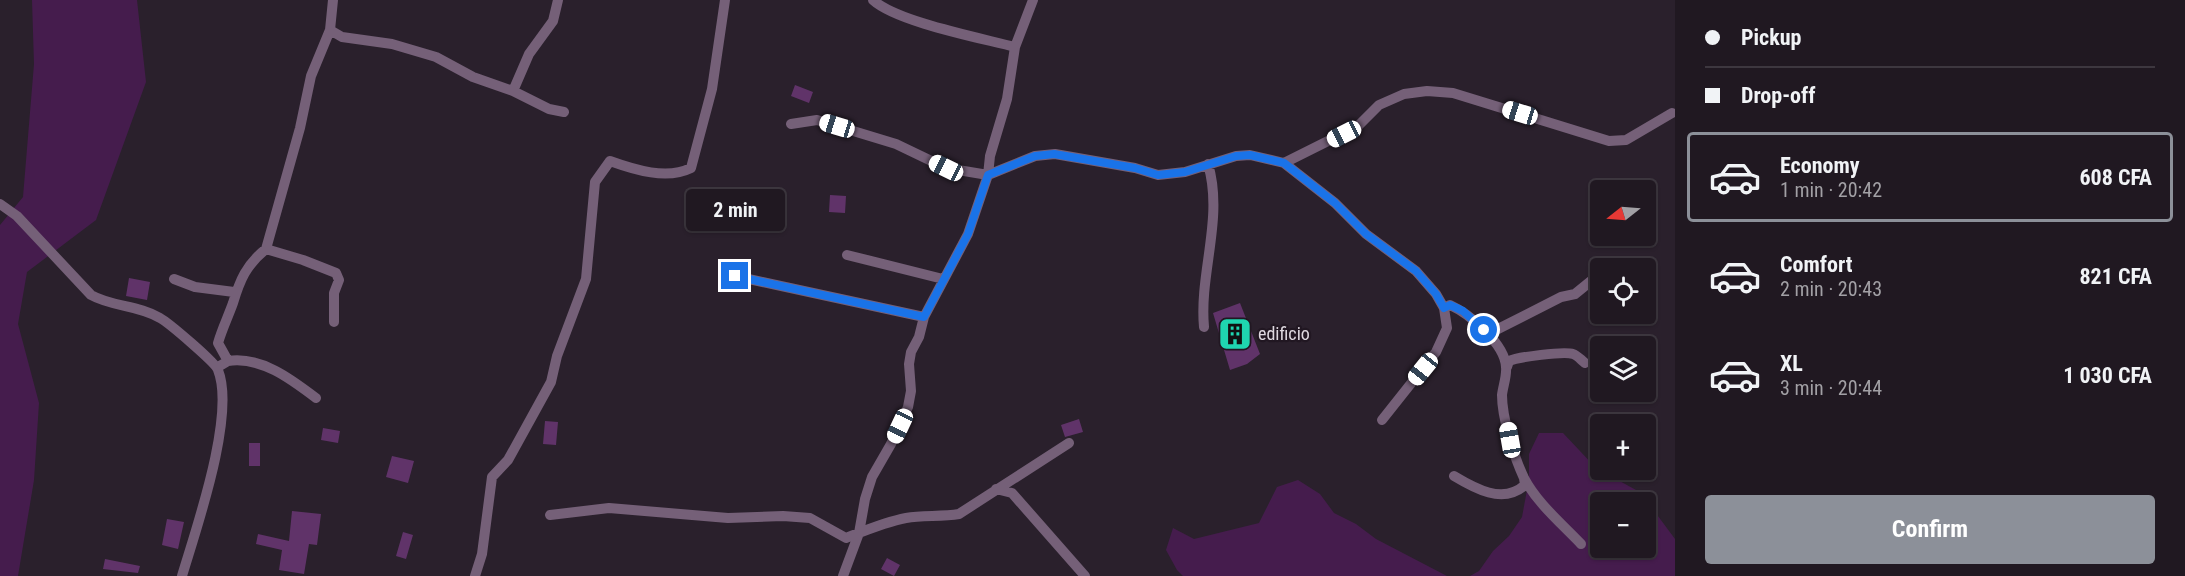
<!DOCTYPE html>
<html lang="en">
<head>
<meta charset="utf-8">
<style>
  :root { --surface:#201821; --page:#28212a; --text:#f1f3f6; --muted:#a2a0a5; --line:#3d373f; --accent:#8c9099 }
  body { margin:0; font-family:"Roboto Condensed",sans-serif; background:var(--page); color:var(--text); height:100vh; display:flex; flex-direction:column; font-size:22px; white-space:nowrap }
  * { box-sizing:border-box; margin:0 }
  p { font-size:20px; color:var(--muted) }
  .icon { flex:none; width:33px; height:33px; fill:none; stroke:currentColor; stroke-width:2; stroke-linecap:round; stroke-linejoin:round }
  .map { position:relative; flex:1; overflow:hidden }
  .details { display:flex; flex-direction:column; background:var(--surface); width:510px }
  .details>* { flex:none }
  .top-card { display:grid; align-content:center; height:132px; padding:0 30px; background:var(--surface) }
  .needle { width:39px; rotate:253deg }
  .buttons { position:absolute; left:1590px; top:180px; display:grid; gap:12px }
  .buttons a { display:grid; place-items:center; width:66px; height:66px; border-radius:6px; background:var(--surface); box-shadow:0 2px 4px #0004,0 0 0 2px var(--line); font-size:30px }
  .end { position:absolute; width:27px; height:27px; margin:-14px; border:8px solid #1a73e8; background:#fff; box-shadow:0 0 0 3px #fff }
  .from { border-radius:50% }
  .bubble { position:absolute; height:42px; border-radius:6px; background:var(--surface); box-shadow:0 2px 4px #0004,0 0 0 2px var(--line); font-size:20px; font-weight:700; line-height:42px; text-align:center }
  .car { position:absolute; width:18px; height:36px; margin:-18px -9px; border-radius:8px; box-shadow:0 0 4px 2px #0007; background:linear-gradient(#fff 24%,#345 0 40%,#fff 0 76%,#345 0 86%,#fff 0) }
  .top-card b { display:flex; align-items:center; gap:21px; height:57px; font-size:22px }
  .top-card b+b { border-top:2px solid var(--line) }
  .top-card i { width:15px; height:15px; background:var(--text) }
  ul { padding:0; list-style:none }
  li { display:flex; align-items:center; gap:18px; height:90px; margin:0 12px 9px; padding:0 18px; border:3px solid transparent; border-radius:6px }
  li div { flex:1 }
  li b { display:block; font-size:22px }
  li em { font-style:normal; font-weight:700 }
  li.current { border-color:var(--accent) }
  li>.icon { width:54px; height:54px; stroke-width:1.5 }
  .action { display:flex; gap:12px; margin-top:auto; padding:12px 30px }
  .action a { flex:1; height:69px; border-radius:6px; background:var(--accent); color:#fff; font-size:24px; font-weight:700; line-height:69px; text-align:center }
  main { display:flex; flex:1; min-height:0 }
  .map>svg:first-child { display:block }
  .green { fill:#451c4d; fill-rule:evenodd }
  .building { fill:#603369 }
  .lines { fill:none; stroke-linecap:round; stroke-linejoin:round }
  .minor { stroke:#756078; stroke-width:10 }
  .route { stroke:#1a73e8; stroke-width:8 }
  .labels { text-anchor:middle; stroke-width:4.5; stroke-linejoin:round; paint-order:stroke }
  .poi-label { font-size:18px; fill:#ded8e0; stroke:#211722; text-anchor:start }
</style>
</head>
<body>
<main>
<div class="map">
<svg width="1675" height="576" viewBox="0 0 1675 576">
  <rect width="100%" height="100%" fill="#2a202c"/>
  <path class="green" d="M32 0H137L146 82 96 220 27 272 18 324 39 403 34 480 18 576H0V225L23 197 34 64Z
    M1539 433H1563L1596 468 1636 490 1652 508 1675 539V576H1470L1479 571 1493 551 1509 536 1522 517 1529 479V454ZM1600 502H1646V548H1600Z
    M1298 480 1320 494 1334 513 1356 524 1376 539 1447 576H1183L1177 570 1166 550 1173 528 1194 539 1259 523 1277 487Z"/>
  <path class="building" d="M795 85 813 92 809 103 791 96Z
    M830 195 846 196 845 213 829 212Z
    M129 278 150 282 147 300 126 296Z
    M1240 303 1260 354 1247 364 1230 370 1213 313Z
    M1079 419 1083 432 1065 437 1061 425Z
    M545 421 558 422 556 445 543 444Z
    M323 428 340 431 338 443 321 440Z
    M249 443H260V466H249Z
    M392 456 414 461 408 483 386 477Z
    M292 511 321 514 317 545 309 544 304 574 279 570 282 550 256 544 258 534 289 541Z
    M167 519 184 522 178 549 162 545Z
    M403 532 413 535 406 559 396 556Z
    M887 558 900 565 894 576 881 569Z
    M105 559 140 566 138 573 103 569Z"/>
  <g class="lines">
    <path class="minor" d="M873 0C897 22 981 38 1015 47
      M330 30 342 37 392 44 436 57 473 77 513 91 549 109 564 112
      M513 91 529 54 553 21 558 0
      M791 124 817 120 896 144 946 168 988 175 1035 156 1055 154 1135 168 1158 175 1185 172 1236 156 1250 155 1284 163 1335 203 1366 234 1416 271 1436 294 1444 308 1447 328 1436 352 1382 420
      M1284 163 1358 126 1379 105 1404 94 1427 91 1453 93 1609 141 1626 140 1672 113
      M0 204 17 216 91 295C112 307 139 305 160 318 169 323 216 363 218 370 236 415 196 529 182 576
      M266 249 303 260 336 273 339 280 334 293V322
      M847 255 943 279
      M735 276 924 317
      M174 279 195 287 234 292
      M1444 308 1450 305C1470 314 1505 344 1506 367 1507 376 1503 386 1502 395 1502 418 1514 457 1524 478 1537 503 1562 524 1581 544
      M1204 327C1199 273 1224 218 1208 164
      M1484 330 1491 332 1498 329 1561 297 1575 294 1591 281
      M228 361C261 356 291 379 316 398
      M218 367 228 361 218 343C222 329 228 317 233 303 240 280 246 265 266 249L300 128 311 76 330 30 333 0
      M1507 367 1509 361C1518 357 1564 351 1573 354 1577 355 1581 360 1585 363
      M1454 476C1474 488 1503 505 1525 485L1524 478
      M996 489 1012 493 1085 576
      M550 515 609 508 728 518 783 516 810 518 846 538C864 531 885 522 906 518 923 515 941 517 959 514L1069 443
      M475 576 482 554 492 477 508 460 551 382 557 356 586 279 595 182 610 161C635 170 667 180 691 168L712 89 725 0
      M843 576 859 533 865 499 872 477 891 444 908 407 911 391 909 364 911 352 919 337 924 317 968 234 988 175 990 156 1007 99 1015 47 1033 0"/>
  </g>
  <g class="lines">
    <path class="route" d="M735 276 924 317 968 234 988 175 1035 156 1054 154 1135 168 1158 175 1185 172 1236 156 1250 155 1284 163 1335 203 1366 234 1416 271 1436 294 1444 308 1450 305 1463 311 1484 330"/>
  </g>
  <defs>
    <g id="building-square" transform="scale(1.725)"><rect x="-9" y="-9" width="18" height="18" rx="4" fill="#1fd5b0" stroke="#211722"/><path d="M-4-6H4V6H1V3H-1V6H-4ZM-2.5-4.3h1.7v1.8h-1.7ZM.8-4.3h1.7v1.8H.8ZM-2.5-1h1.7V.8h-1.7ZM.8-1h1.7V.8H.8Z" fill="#111"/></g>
  </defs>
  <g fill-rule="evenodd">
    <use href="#building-square" x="1235" y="334"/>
  </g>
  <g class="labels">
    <g class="poi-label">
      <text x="1258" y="340">edificio</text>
    </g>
  </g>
</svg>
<div class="buttons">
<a><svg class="needle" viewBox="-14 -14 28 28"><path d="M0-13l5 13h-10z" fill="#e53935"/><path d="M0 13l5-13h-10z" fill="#a2a0a5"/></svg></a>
<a><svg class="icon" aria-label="locate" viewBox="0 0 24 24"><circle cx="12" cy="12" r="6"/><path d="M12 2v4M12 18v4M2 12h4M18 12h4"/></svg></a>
<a><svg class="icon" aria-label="layers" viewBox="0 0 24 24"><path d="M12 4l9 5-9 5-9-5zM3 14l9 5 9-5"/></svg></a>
<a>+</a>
<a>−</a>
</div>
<i class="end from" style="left:1484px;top:330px"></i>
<i class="end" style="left:735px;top:276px"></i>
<div class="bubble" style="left:686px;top:189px;width:99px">2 min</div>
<i class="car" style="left:1520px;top:113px;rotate:287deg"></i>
<i class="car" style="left:837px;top:126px;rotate:287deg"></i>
<i class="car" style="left:1344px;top:134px;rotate:243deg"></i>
<i class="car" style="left:946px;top:168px;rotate:296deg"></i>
<i class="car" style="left:1423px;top:369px;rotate:219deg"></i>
<i class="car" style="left:900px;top:426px;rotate:205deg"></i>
<i class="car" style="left:1510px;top:440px;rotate:350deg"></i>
</div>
<section class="details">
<div class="top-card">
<b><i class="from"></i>Pickup</b>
<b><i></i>Drop-off</b>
</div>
<ul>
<li class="current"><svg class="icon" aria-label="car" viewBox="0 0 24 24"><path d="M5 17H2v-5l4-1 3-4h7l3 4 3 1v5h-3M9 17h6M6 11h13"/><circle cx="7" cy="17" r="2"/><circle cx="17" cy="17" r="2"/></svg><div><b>Economy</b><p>1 min · 20:42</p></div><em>608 CFA</em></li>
<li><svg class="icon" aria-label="car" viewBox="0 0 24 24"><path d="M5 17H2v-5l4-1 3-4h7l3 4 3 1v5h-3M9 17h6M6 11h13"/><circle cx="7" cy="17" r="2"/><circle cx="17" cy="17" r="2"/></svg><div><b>Comfort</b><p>2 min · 20:43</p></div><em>821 CFA</em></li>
<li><svg class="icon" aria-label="car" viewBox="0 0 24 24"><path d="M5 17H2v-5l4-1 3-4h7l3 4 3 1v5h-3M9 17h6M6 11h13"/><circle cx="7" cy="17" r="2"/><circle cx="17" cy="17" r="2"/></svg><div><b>XL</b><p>3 min · 20:44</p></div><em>1 030 CFA</em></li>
</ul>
<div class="action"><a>Confirm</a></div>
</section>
</main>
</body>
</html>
